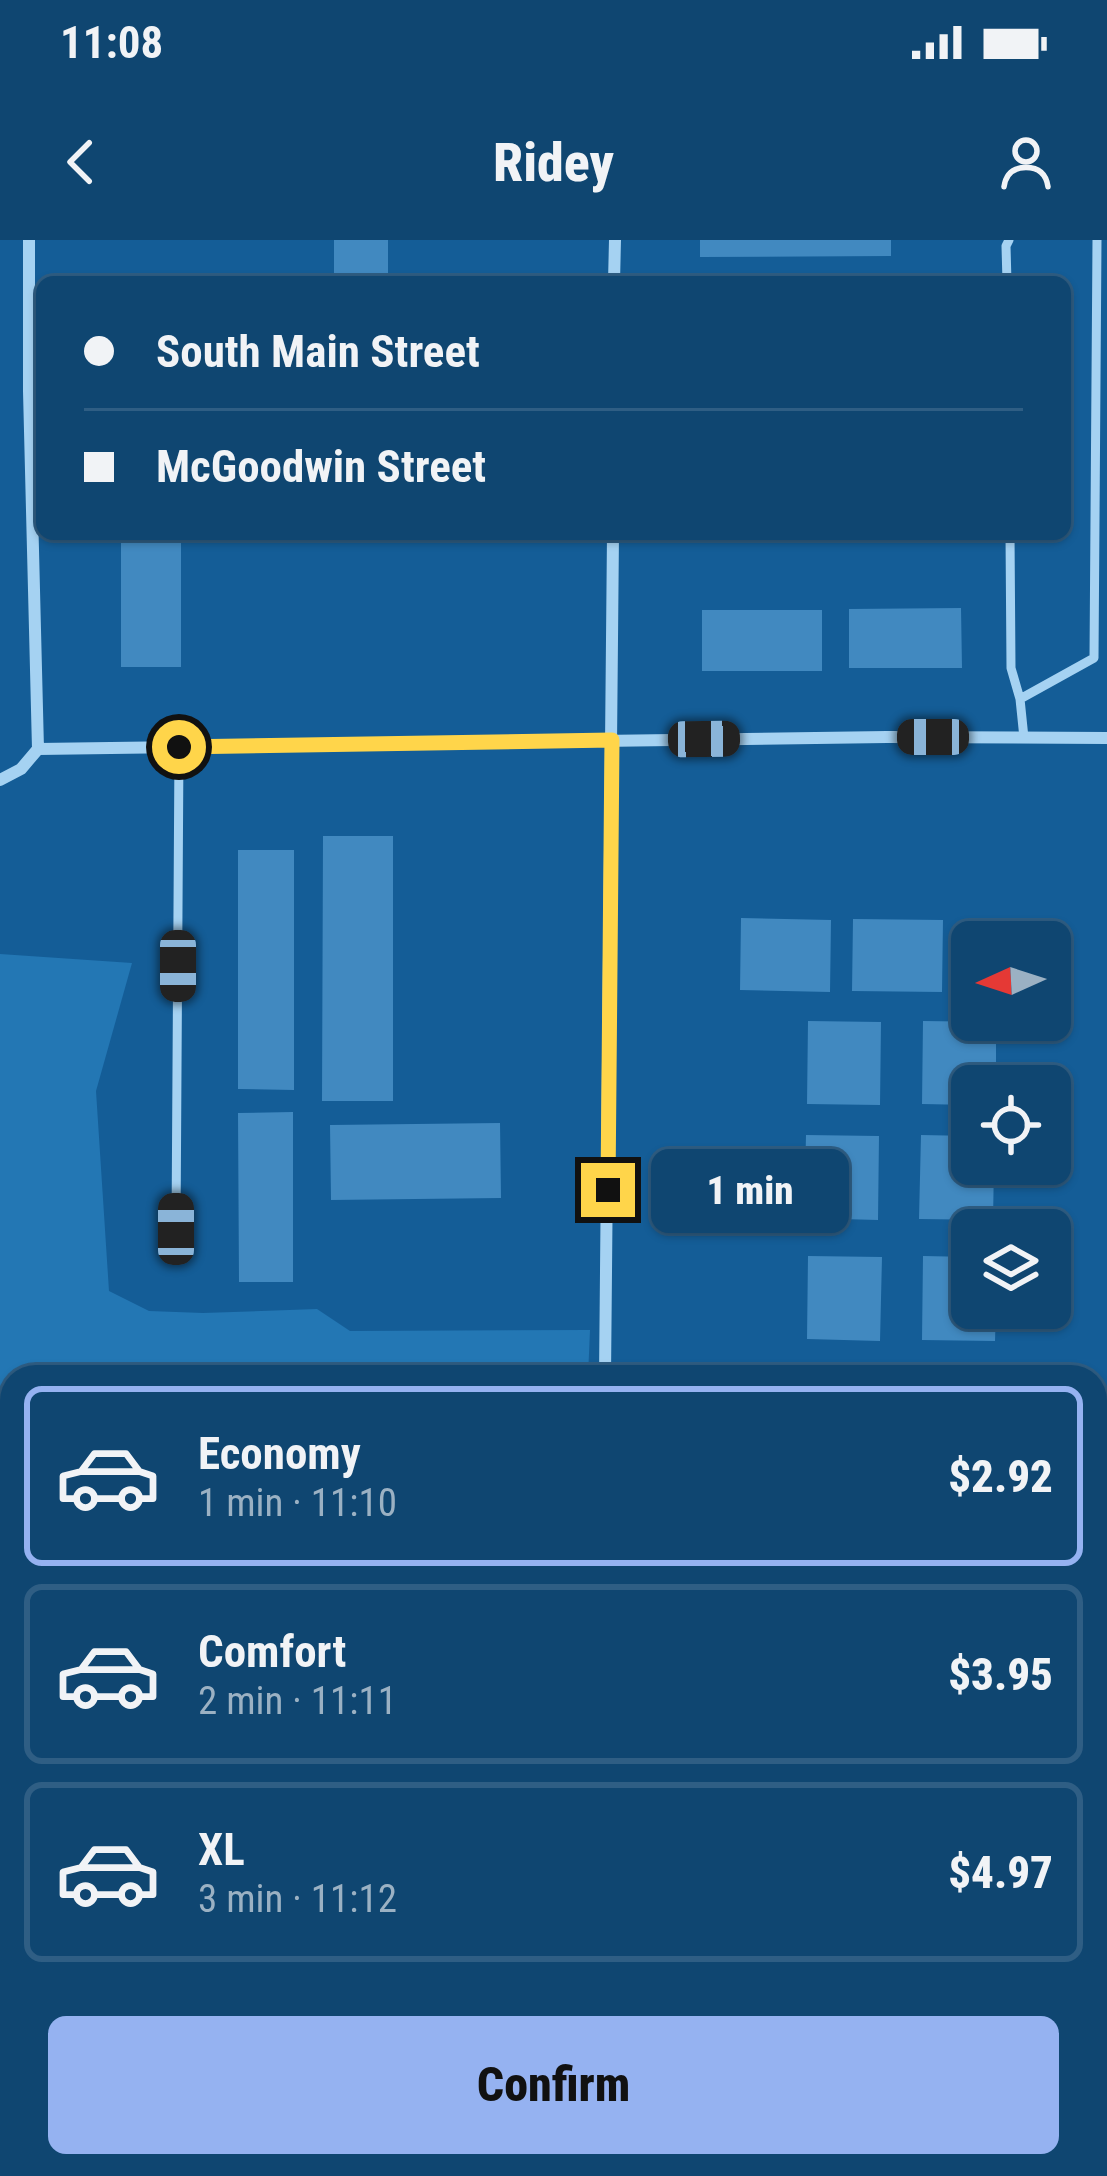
<!DOCTYPE html>
<html lang="en">
<head>
<meta charset="utf-8">
<style>
  :root { --surface:#0f4671; --page:#1d5079; --text:#f1f3f6; --muted:#9bb1c3; --line:#2f5e84; --accent:#95b2f1 }
  body { margin:0; font-family:"Roboto Condensed",sans-serif; background:var(--page); color:var(--text); height:100vh; display:flex; flex-direction:column; font-size:45px; white-space:nowrap }
  * { box-sizing:border-box; margin:0 }
  p { font-size:39px; color:var(--muted) }
  .icon { flex:none; width:66px; height:66px; fill:none; stroke:currentColor; stroke-width:2; stroke-linecap:round; stroke-linejoin:round }
  .map { position:relative; flex:1; overflow:hidden }
  .side { position:absolute; left:0px; top:1125px; width:1107px; height:813px; display:flex; flex-direction:column; background:var(--surface); border-radius:36px 36px 0 0; box-shadow:0 3px 9px #0004,0 0 0 3px var(--line) }
  .side>* { flex:none }
  .banner { position:absolute; left:36px; top:36px; width:1035px; height:264px; border-radius:18px; box-shadow:0 3px 9px #0004,0 0 0 3px var(--line); display:grid; align-content:center; height:264px; padding:0 48px; background:var(--surface) }
  .needle { width:78px; rotate:267deg }
  .fabs { position:absolute; left:951px; top:681px; display:grid; gap:24px }
  .fabs a { display:grid; place-items:center; width:120px; height:120px; border-radius:18px; background:var(--surface); box-shadow:0 3px 9px #0004,0 0 0 3px var(--line); font-size:60px }
  .end { position:absolute; width:54px; height:54px; margin:-27px; border:15px solid #ffd54a; background:#111; box-shadow:0 0 0 6px #111 }
  .from { border-radius:50% }
  .bubble { position:absolute; height:84px; border-radius:18px; background:var(--surface); box-shadow:0 3px 9px #0004,0 0 0 3px var(--line); font-size:39px; font-weight:800; line-height:84px; text-align:center }
  .car { position:absolute; width:36px; height:72px; margin:-36px -18px; border-radius:15px; box-shadow:0 0 9px 3px #0007; background:linear-gradient(#222 24%,#8ab4d8 0 40%,#222 0 76%,#8ab4d8 0 86%,#222 0) }
  .banner b { display:flex; align-items:center; gap:42px; height:114px; font-size:45px }
  .banner b+b { border-top:3px solid var(--line) }
  .banner i { width:30px; height:30px; background:var(--text) }
  ul { padding:21px 0 0; list-style:none }
  li { display:flex; align-items:center; gap:36px; height:180px; margin:0 24px 18px; padding:0 24px; border:6px solid var(--line); border-radius:18px }
  li div { flex:1 }
  li b { display:block; font-size:45px }
  li em { font-style:normal; font-weight:800 }
  li.on { border-color:var(--accent) }
  li>.icon { width:108px; height:108px; stroke-width:1.5 }
  .cta { display:flex; gap:24px; margin-top:auto; padding:24px 48px }
  .cta a { flex:1; height:138px; border-radius:18px; background:var(--accent); color:#111; font-size:48px; font-weight:800; line-height:138px; text-align:center }
  .status { display:flex; justify-content:space-between; align-items:center; height:84px; padding:0 60px; background:var(--surface); direction:ltr }
  .status svg { height:33px; fill:currentColor }
  header { display:flex; justify-content:space-between; align-items:center; height:156px; padding:0 48px; background:var(--surface); font-size:54px; font-weight:800 }
  .map>svg:first-child { display:block }
  .green { fill:#2377b4 }
  .lines { fill:none; stroke-linecap:round; stroke-linejoin:round }
  .stream { stroke:#97cff5; stroke-width:10 }
  .building { fill:#4189c0 }
  .service { stroke:#a5d2f2; stroke-width:9 }
  .minor { stroke:#a5d2f2; stroke-width:12 }
  .rail-casing { stroke:#fff; stroke-width:14 }
  .rail { stroke:#145d97; stroke-width:9; stroke-dasharray:27; stroke-linecap:butt }
  .route { stroke:#ffd54a; stroke-width:15 }
</style>
</head>
<body>
<div class="status"><b>11:08</b><svg viewBox="0 0 49 12"><path d="M0 12V9h3v3zM5 12V6h3v6zM10 12V3h3v9zM15 12V0h3v12zM26 1h20v11H26zM47 4h2v5h-2z"/></svg></div>
<header><svg class="icon" aria-label="back" viewBox="0 0 24 24"><path d="M15 5l-7 7 7 7"/></svg>Ridey<svg class="icon" aria-label="person" viewBox="0 0 24 24"><circle cx="12" cy="8" r="4"/><path d="M4 21q1-7 8-7t8 7"/></svg></header>
<div class="map">
<svg width="1107" height="1936" viewBox="0 0 1107 1936">
  <rect width="100%" height="100%" fill="#145d97"/>
  <path class="green" d="M0 714 132 723 96 851 109 1051 149 1071 203 1073 317 1069 350 1091 590 1090 588 1137H12V1432L0 1418Z
    M0 1529 12 1545V1926H304L311 1936H0Z
    M1095 1602 1107 1603V1936H420L413 1926H1095Z"/>
  <g class="lines">
    <path class="stream" d="M0 1917 14 1936"/>
  </g>
  <path class="building" d="M334 0H388V42H334Z
    M700 0H891V16L700 17Z
    M121 294H181V427H121Z
    M961 368 962 428H849V369Z
    M702 370H822V431H702Z
    M323 596H393V861H322Z
    M238 610H294V850L238 849Z
    M741 678 831 680 830 752 740 750Z
    M853 679 943 680 942 752 852 751Z
    M963 679 1054 681V702H972V751H962Z
    M808 781 881 782 880 865 807 864Z
    M923 781 996 782V846H972V865L922 864Z
    M293 872V1042H239L238 873Z
    M500 883 501 958 331 960 330 885Z
    M806 895 879 896 878 980 804 978Z
    M921 895 972 896V924H994L993 980 919 979Z
    M808 1016 882 1017 880 1101 807 1099Z
    M923 1016 972 1017V1068H996L995 1101 922 1100Z
    M808 1131 860 1132V1137H808Z
    M927 1131 1000 1133V1137H926Z"/>
  <g class="lines">
    <path class="service" d="M1007 42 1006 6 1009 0
      M1010 294 1011 428 1020 459 1024 498
      M1020 459 1094 418 1097 0
      M176 989 179 507"/>
    <path class="minor" d="M29 0V151L38 509
      M614 42 615 0
      M0 540 21 529 38 509 887 497 1107 498
      M605 1137 613 294"/>
    <g class="rail-casing">
      <path id="rail" d="M0 1477 12 1492
        M350 1926 358 1936"/>
    </g>
    <use href="#rail" class="rail"/>
  </g>
  <g class="lines">
    <path class="route" d="M179 507 612 500 608 950"/>
  </g>
</svg>
<div class="fabs">
<a><svg class="needle" viewBox="-14 -14 28 28"><path d="M0-13l5 13h-10z" fill="#e53935"/><path d="M0 13l5-13h-10z" fill="#9bb1c3"/></svg></a>
<a><svg class="icon" aria-label="locate" viewBox="0 0 24 24"><circle cx="12" cy="12" r="6"/><path d="M12 2v4M12 18v4M2 12h4M18 12h4"/></svg></a>
<a><svg class="icon" aria-label="layers" viewBox="0 0 24 24"><path d="M12 4l9 5-9 5-9-5zM3 14l9 5 9-5"/></svg></a>
</div>
<i class="end from" style="left:179px;top:507px"></i>
<i class="end" style="left:608px;top:950px"></i>
<div class="bubble" style="left:651px;top:909px;width:198px">1 min</div>
<i class="car" style="left:933px;top:497px;rotate:270deg"></i>
<i class="car" style="left:704px;top:499px;rotate:89deg"></i>
<i class="car" style="left:178px;top:726px;rotate:180deg"></i>
<i class="car" style="left:176px;top:989px;rotate:0deg"></i>
<div class="banner">
<b><i class="from"></i>South Main Street</b>
<b><i></i>McGoodwin Street</b>
</div>
<section class="side">
<ul>
<li class="on"><svg class="icon" aria-label="car" viewBox="0 0 24 24"><path d="M5 17H2v-5l4-1 3-4h7l3 4 3 1v5h-3M9 17h6M6 11h13"/><circle cx="7" cy="17" r="2"/><circle cx="17" cy="17" r="2"/></svg><div><b>Economy</b><p>1 min · 11:10</p></div><em>$2.92</em></li>
<li><svg class="icon" aria-label="car" viewBox="0 0 24 24"><path d="M5 17H2v-5l4-1 3-4h7l3 4 3 1v5h-3M9 17h6M6 11h13"/><circle cx="7" cy="17" r="2"/><circle cx="17" cy="17" r="2"/></svg><div><b>Comfort</b><p>2 min · 11:11</p></div><em>$3.95</em></li>
<li><svg class="icon" aria-label="car" viewBox="0 0 24 24"><path d="M5 17H2v-5l4-1 3-4h7l3 4 3 1v5h-3M9 17h6M6 11h13"/><circle cx="7" cy="17" r="2"/><circle cx="17" cy="17" r="2"/></svg><div><b>XL</b><p>3 min · 11:12</p></div><em>$4.97</em></li>
</ul>
<div class="cta"><a>Confirm</a></div>
</section>
</div>
</body>
</html>
